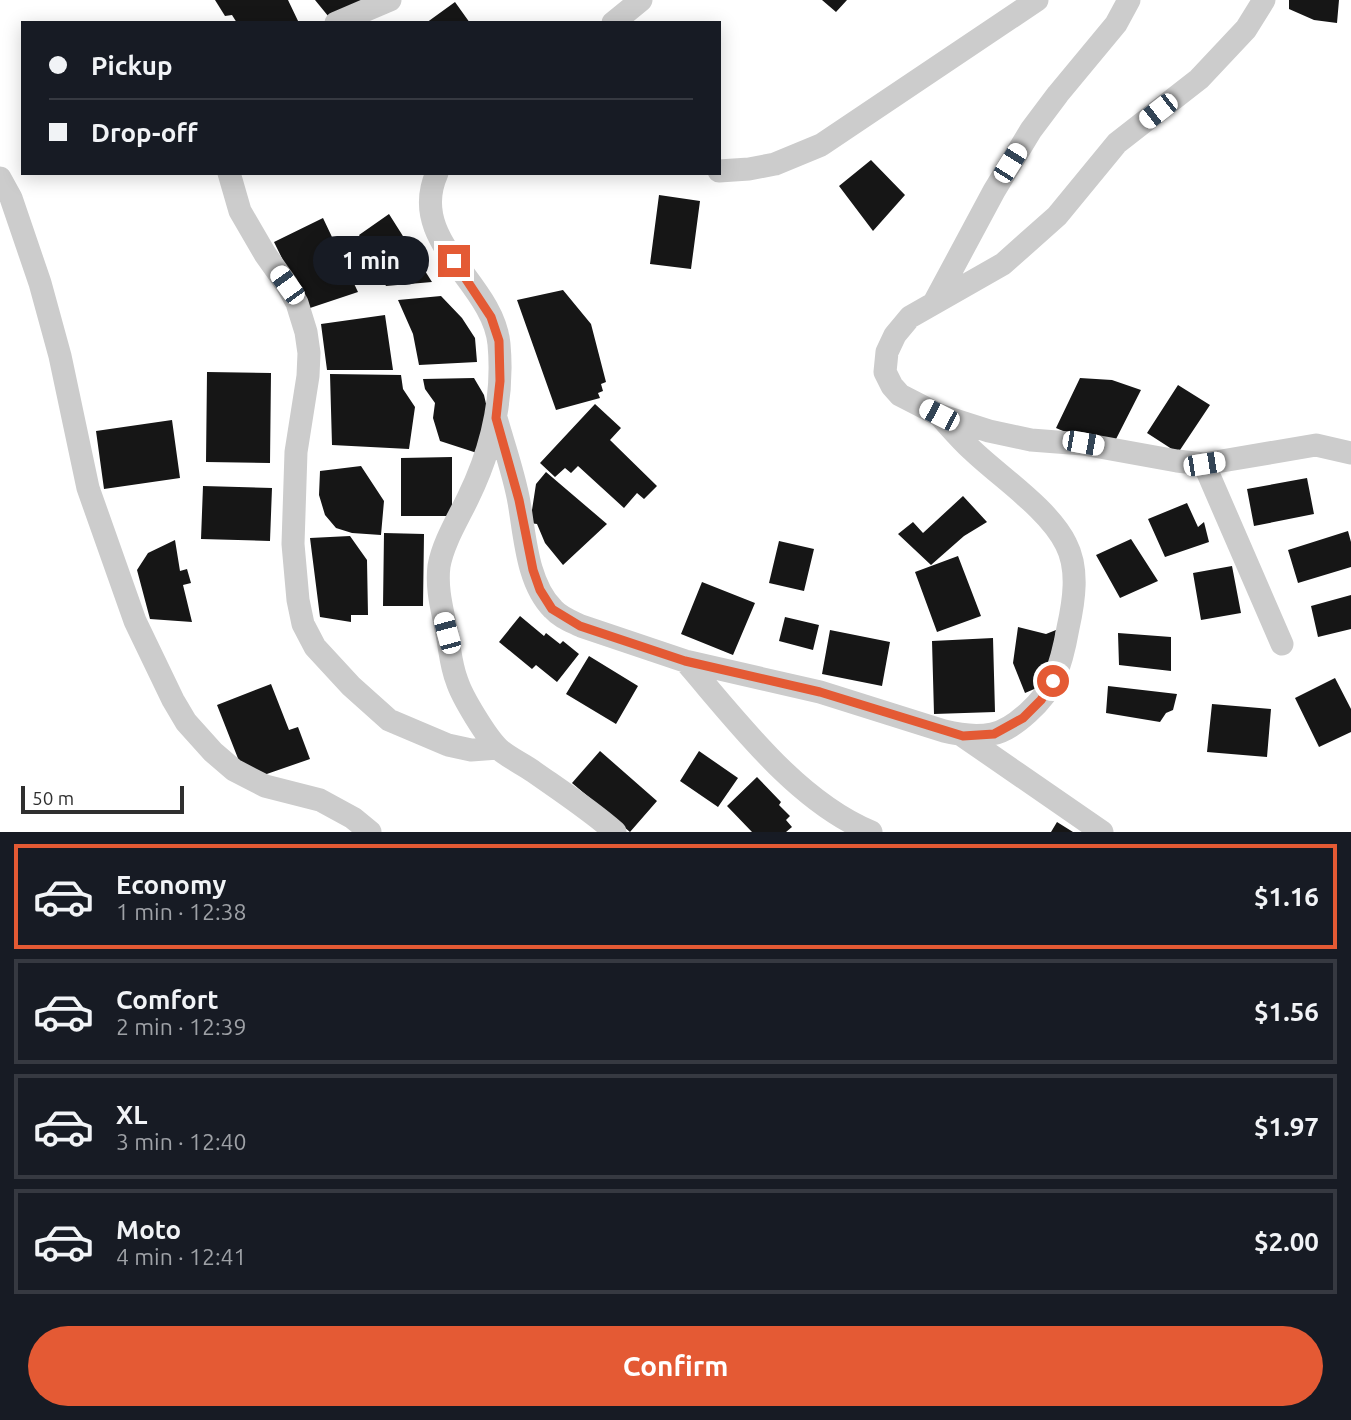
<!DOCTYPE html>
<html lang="en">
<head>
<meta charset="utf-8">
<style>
  :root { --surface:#171b24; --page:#20242c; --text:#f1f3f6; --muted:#9ea1a6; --line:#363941; --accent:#e45a34 }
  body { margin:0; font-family:Ubuntu,sans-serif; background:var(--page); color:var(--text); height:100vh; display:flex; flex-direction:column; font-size:26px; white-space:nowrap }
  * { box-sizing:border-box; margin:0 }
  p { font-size:23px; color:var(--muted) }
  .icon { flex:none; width:38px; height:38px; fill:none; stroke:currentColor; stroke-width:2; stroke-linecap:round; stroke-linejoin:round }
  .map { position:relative; height:832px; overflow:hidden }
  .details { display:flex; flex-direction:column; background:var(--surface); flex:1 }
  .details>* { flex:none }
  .hud { position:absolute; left:21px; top:21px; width:700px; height:154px; border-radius:0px; box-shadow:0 4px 18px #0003; display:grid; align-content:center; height:154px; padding:0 28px; background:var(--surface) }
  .scale { position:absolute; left:21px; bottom:18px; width:163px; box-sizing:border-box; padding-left:7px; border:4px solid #2f2f2f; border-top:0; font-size:19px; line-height:24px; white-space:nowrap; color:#2f2f2f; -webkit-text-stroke:5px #fff; paint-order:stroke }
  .end { position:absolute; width:32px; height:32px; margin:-16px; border:9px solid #e45a34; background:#fff; box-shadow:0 0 0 4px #fff }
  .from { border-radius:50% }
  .bubble { position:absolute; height:49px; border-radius:24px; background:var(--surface); box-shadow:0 4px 18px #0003; font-size:23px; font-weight:700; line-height:49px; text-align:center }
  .car { position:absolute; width:21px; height:42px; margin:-21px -10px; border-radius:9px; box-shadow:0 0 5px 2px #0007; background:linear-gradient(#fff 24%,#345 0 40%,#fff 0 76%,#345 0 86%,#fff 0) }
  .hud b { display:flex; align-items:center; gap:24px; height:66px; font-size:26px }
  .hud b+b { border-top:2px solid var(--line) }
  .hud i { width:18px; height:18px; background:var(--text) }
  ul { padding:12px 0 0; list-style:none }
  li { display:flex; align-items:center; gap:21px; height:105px; margin:0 14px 10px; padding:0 14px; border:4px solid var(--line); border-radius:0px }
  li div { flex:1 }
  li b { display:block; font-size:26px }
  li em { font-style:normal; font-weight:700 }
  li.selected { border-color:var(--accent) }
  li>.icon { width:63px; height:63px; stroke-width:1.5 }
  .button { display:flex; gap:14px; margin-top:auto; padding:14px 28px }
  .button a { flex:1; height:80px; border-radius:42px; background:var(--accent); color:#fff; font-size:28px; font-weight:700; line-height:80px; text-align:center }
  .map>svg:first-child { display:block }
  .building { fill:#161616 }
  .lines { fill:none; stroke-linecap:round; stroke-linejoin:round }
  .street { stroke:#ccc; stroke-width:23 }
  .route { stroke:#e45a34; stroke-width:9 }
</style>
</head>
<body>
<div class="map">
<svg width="1351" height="832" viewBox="0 0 1351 832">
  <rect width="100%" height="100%" fill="#fff"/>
  <path class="building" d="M215 0H288L299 23H237L232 15 225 16Z
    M315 0H369L333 22Z
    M822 0H847L836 12Z
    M1289 0H1339L1337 23 1314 20 1289 9Z
    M455 2 470 23H426Z
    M871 160 905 195 873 231 839 186Z
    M659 195 700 201 691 269 650 264Z
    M389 214 432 282 386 286 359 235Z
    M323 218 358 292 307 309 274 242Z
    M563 290 591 324 606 382 601 384 603 391 598 393 600 398 556 410 517 300Z
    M441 296 462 318 475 338 477 362 419 365 413 334 398 300Z
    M385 315 393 370H327L321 324Z
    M207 372 271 373 270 463 206 462Z
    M330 374 401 375 403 389 415 407 409 449 332 445Z
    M474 378 484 395 489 417 477 453 440 441 433 418 435 403 425 389 423 379Z
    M1080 378 1112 380 1141 390 1113 445 1084 440 1056 428Z
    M1178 385 1210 405 1178 453 1147 433Z
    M595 404 621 428 610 440 657 486 644 499 637 493 624 508 578 466 571 473 565 468 555 477 540 463Z
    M172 420 180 478 104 489 96 431Z
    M452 457V516H401V458Z
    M361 466 384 501 381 535 352 533 336 528 325 515 319 495 320 471Z
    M546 472 607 524 563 565 545 543 537 524 530 523 536 484Z
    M1307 478 1314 514 1254 526 1247 489Z
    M203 486 272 488 270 541 201 539Z
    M963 496 987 522 964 536 931 565 898 534 913 522 923 533Z
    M1187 503 1198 527 1204 522 1209 542 1165 557 1148 519Z
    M1348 531 1351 542V567L1298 583 1288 550Z
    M384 533 424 534 423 606H383Z
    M350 536 367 560 368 615H351V622L320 617 310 538Z
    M1131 539 1158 581 1120 598 1096 555Z
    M175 540 180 571 187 569 191 583 183 585 192 622 150 619 137 570 148 553Z
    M779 541 814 549 804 591 769 583Z
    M958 556 981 616 937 632 915 572Z
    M1232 566 1241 613 1201 620 1193 573Z
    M702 582 755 603 733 655 681 634Z
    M1351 595V629L1318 637 1311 606Z
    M520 616 544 636 546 633 560 644 563 641 579 654 557 682 536 665 532 669 499 642Z
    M785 617 819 625 813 650 779 641Z
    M1018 627 1046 634 1056 630 1050 677 1041 679 1039 687 1025 693 1013 663Z
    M830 630 890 642 882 686 822 674Z
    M1118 633 1171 637V671L1119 665Z
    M993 638 995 712 934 714 932 641Z
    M589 656 638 686 616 724 566 694Z
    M1335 678 1351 709V732L1319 747 1295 698Z
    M271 684 289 730 298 727 310 759 261 776 239 761 217 705Z
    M1108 686 1177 694 1173 710 1166 713 1160 722 1106 713Z
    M1212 704 1271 709 1267 757 1207 752Z
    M600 751 657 801 630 832 572 783Z
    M699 751 738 778 718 807 680 781Z
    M757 777 781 802 779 805 790 816 786 820 792 827 786 832H752L727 806Z
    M1057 822 1073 832H1051Z"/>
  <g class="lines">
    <path class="street" d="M1264 0 1246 29 1199 79 1117 143 1057 216 1003 264 910 317 895 335 887 352 885 372 892 386 900 395 939 415 989 431 1031 440 1083 444 1177 461 1204 464 1316 445 1351 453
      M336 23 390 0
      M613 23 641 0
      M719 171 749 169 775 164 821 145 1037 0
      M229 173 240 211 265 254 287 285 297 303 306 332 309 353 308 376 296 452 293 544 298 600 303 624 315 647 351 686 389 720 448 745 471 750 498 748
      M437 173C406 242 493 281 499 344 504 399 492 449 468 498 458 519 443 543 439 566 436 590 443 612 447 634 450 650 451 666 457 681 462 697 487 738 499 749 509 758 523 764 534 772 561 791 590 810 615 832
      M0 178 11 198 40 283 60 356 88 488 135 621 173 700 186 722 213 752 234 770 265 786 320 800 353 818 370 832
      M935 301 994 191 1031 130 1058 94 1116 24 1129 0
      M496 418C504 446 514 474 519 502 525 536 527 583 553 609 560 617 571 621 581 626L685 661 820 692 944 731C960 735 976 737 992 734 1014 730 1045 700 1054 679 1061 663 1065 645 1068 628 1074 601 1079 569 1066 544 1049 509 1000 477 972 450 960 439 950 427 939 415
      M1204 464 1282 644
      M685 661C737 721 796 801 871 832
      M963 736 1102 832"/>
  </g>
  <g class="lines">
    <path class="route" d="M454 261 491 317 499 341 500 381 496 418 519 500 533 570 540 590 552 609 580 626 685 661 820 692 963 736 994 734 1023 718 1041 700 1053 681"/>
  </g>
</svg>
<div class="scale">50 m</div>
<i class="end from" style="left:1053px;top:681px"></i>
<i class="end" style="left:454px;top:261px"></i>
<div class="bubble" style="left:313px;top:236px;width:116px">1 min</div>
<i class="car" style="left:1158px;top:111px;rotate:232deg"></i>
<i class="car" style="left:1010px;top:163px;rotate:32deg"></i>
<i class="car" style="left:287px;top:285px;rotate:324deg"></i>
<i class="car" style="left:939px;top:415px;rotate:297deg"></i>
<i class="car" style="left:1083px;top:443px;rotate:100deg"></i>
<i class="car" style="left:1204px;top:464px;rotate:81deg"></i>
<i class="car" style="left:447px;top:633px;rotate:345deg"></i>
<div class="hud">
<b><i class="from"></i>Pickup</b>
<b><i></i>Drop-off</b>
</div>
</div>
<section class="details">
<ul>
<li class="selected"><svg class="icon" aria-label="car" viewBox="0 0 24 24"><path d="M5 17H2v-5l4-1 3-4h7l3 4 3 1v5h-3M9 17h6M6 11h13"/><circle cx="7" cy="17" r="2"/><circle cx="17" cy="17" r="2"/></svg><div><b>Economy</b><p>1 min · 12:38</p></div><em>$1.16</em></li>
<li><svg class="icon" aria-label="car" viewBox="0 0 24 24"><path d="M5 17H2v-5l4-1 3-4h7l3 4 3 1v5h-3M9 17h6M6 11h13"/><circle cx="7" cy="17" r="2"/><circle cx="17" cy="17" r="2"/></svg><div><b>Comfort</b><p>2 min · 12:39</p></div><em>$1.56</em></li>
<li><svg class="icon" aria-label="car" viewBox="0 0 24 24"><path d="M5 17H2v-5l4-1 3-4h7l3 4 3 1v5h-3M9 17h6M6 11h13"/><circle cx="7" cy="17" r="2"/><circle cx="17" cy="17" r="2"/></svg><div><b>XL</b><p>3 min · 12:40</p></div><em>$1.97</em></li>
<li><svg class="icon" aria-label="car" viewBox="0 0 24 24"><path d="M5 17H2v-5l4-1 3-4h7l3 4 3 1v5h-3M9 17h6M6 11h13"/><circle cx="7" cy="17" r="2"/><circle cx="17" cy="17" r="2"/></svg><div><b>Moto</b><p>4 min · 12:41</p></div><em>$2.00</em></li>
</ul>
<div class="button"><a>Confirm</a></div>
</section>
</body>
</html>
